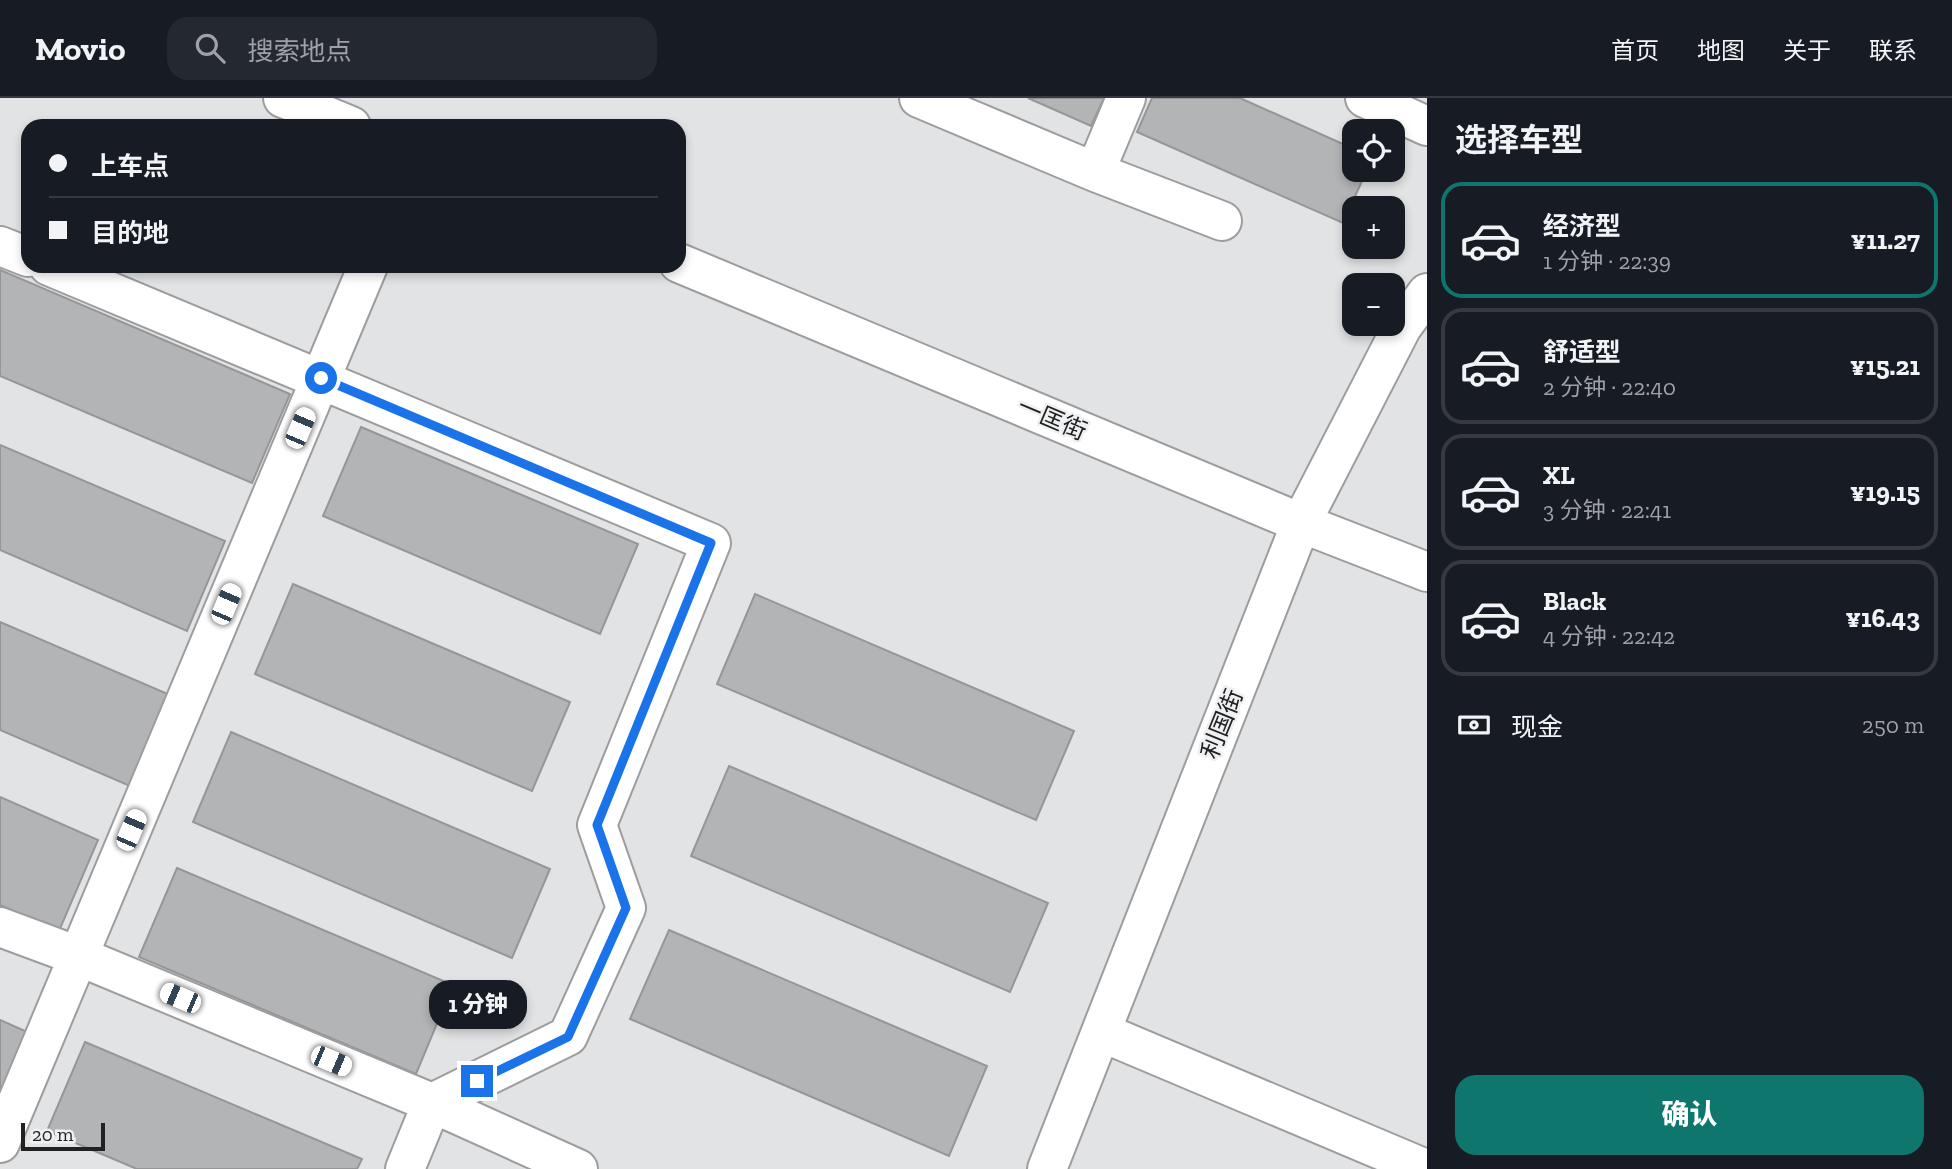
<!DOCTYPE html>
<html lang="zh">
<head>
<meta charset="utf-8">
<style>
  :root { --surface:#171b24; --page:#242831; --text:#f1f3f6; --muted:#9ea1a6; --line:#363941; --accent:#0f766e }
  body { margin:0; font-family:"Zilla Slab","Noto Sans SC",serif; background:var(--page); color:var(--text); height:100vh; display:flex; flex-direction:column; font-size:26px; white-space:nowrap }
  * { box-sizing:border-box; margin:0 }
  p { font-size:23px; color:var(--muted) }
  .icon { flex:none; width:38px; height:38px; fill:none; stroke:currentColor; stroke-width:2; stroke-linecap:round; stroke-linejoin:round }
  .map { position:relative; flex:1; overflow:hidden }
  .side { display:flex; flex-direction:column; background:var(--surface); width:525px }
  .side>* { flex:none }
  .hud { position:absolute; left:21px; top:21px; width:665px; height:154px; border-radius:21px; box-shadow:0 4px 10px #0003; display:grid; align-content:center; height:154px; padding:0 28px; background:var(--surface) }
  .fabs { position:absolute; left:1342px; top:21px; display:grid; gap:14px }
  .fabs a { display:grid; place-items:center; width:63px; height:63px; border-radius:14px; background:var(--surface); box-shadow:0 4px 10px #0003; font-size:35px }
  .scale { position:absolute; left:21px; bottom:18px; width:84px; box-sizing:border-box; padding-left:7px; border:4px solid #212121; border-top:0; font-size:19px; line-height:24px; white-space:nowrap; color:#212121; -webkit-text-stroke:5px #eff0f2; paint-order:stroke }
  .end { position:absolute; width:32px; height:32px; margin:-16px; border:9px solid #1a73e8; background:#fff; box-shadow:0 0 0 4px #fff }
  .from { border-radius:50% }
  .bubble { position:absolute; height:49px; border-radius:21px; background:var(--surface); box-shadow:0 4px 10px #0003; font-size:23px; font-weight:800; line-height:49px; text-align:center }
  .car { position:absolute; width:21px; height:42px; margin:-21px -10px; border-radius:9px; box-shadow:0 0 5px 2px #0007; background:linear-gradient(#fff 24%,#345 0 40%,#fff 0 76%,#345 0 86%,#fff 0) }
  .hud b { display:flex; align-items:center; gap:24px; height:66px; font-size:26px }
  .hud b+b { border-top:2px solid var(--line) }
  .hud i { width:18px; height:18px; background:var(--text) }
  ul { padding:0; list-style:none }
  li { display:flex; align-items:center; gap:21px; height:116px; margin:0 14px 10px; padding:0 14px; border:4px solid var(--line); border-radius:21px }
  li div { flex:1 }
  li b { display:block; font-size:26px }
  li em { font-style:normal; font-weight:800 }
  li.active { border-color:var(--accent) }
  li>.icon { width:63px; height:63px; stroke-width:1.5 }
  h2 { padding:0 28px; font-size:32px; line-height:84px }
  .pay { display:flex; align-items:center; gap:18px; height:77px; padding:0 28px; font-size:26px }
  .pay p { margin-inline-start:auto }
  .button { display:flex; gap:14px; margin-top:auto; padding:14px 28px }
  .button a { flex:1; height:80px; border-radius:21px; background:var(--accent); color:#fff; font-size:28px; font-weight:800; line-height:80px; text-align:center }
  header { display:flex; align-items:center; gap:42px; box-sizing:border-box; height:98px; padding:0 35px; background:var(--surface); border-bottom:2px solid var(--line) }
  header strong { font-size:33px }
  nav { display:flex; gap:38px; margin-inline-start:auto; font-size:24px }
  .search { width:490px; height:63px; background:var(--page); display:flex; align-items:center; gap:18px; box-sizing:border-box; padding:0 24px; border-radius:21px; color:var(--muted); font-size:26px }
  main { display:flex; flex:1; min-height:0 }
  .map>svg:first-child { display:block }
  .building { fill:#b3b4b5; stroke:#969698; stroke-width:2 }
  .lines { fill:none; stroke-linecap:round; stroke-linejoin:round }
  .minor-casing { stroke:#9d9d9f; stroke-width:42 }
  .minor { stroke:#fff; stroke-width:38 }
  .route { stroke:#1a73e8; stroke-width:9 }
  .labels { text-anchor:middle; stroke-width:5; stroke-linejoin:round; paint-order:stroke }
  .street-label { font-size:24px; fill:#212121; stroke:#eff0f2 }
</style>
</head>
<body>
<header>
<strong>Movio</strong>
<div class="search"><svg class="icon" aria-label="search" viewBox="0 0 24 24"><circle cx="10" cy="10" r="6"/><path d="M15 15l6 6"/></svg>搜索地点</div>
<nav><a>首页</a><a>地图</a><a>关于</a><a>联系</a></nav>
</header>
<main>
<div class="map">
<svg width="1427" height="1071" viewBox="0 0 1427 1071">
  <rect width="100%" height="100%" fill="#e2e3e4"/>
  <path class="building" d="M1028 0H1104L1091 28Z
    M1152 0H1240L1354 51V72H1367L1343 125 1137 34Z
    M0 172 290 296 252 385 0 278Z
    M361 329 638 446 600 536 323 418Z
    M0 347 225 443 187 533 0 452Z
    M293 486 570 604 532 693 255 576Z
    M755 496 1074 633 1036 722 717 586Z
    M0 524 170 597 130 688 0 632Z
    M231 634 550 771 512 860 193 724Z
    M729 668 1048 805 1010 894 691 758Z
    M0 699 98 742 59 833 0 807Z
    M177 770 453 887 416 976 139 859Z
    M669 832 987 968 949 1058 630 921Z
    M0 922 34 937 0 1015Z
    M85 944 362 1061 357 1071H137L47 1033Z"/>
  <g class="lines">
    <g class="minor-casing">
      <path id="minor" d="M283 0 351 28
        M919 0 1095 74 1222 123
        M1365 0 1427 28
        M1095 74 1126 0
        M0 148 28 159
        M679 165 1301 425 1427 474
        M49 168 711 445 597 727 626 810 568 938 432 1005 405 1071
        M0 829 78 858 432 1005 578 1071
        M1101 934 1426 1071
        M0 1045 368 168
        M1047 1071 1301 425 1402 229 1427 195"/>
    </g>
    <use href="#minor" class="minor"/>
  </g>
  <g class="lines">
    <path class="route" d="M321 280 711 445 597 727 626 810 568 939 477 983"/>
  </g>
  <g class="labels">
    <g class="street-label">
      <text transform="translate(1052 321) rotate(23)" y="8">一匡街</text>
      <text transform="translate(1222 626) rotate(-68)" y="8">利国街</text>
    </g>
  </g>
</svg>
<div class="fabs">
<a><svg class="icon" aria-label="locate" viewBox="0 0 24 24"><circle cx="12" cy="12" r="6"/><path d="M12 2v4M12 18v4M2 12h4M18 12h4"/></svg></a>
<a>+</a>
<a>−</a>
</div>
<div class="scale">20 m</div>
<i class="end from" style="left:321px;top:280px"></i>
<i class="end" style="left:477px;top:983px"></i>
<div class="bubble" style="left:429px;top:882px;width:98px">1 分钟</div>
<i class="car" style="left:300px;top:330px;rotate:23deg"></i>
<i class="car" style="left:226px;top:506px;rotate:23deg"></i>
<i class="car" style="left:131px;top:732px;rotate:23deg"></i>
<i class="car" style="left:180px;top:900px;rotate:293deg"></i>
<i class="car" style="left:331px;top:963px;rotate:113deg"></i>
<div class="hud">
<b><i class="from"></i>上车点</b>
<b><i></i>目的地</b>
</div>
</div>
<section class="side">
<h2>选择车型</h2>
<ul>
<li class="active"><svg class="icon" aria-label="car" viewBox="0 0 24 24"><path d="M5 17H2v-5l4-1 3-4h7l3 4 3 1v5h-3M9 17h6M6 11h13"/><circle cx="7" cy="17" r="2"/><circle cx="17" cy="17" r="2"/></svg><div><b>经济型</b><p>1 分钟 · 22:39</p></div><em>¥11.27</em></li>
<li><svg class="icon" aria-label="car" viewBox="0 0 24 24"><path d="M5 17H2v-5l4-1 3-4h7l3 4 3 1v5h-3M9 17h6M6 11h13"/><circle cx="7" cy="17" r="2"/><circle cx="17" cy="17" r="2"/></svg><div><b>舒适型</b><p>2 分钟 · 22:40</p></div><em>¥15.21</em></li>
<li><svg class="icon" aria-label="car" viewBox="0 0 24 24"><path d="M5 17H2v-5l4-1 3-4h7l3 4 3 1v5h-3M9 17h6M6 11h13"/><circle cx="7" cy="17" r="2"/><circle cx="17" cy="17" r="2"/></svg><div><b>XL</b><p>3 分钟 · 22:41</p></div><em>¥19.15</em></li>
<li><svg class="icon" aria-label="car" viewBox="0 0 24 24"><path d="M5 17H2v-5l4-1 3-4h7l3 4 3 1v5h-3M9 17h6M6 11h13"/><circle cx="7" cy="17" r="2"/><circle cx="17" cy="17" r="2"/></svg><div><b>Black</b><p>4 分钟 · 22:42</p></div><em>¥16.43</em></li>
</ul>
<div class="pay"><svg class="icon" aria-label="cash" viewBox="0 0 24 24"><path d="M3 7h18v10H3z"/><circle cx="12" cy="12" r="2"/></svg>现金<p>250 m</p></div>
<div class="button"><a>确认</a></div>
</section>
</main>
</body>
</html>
